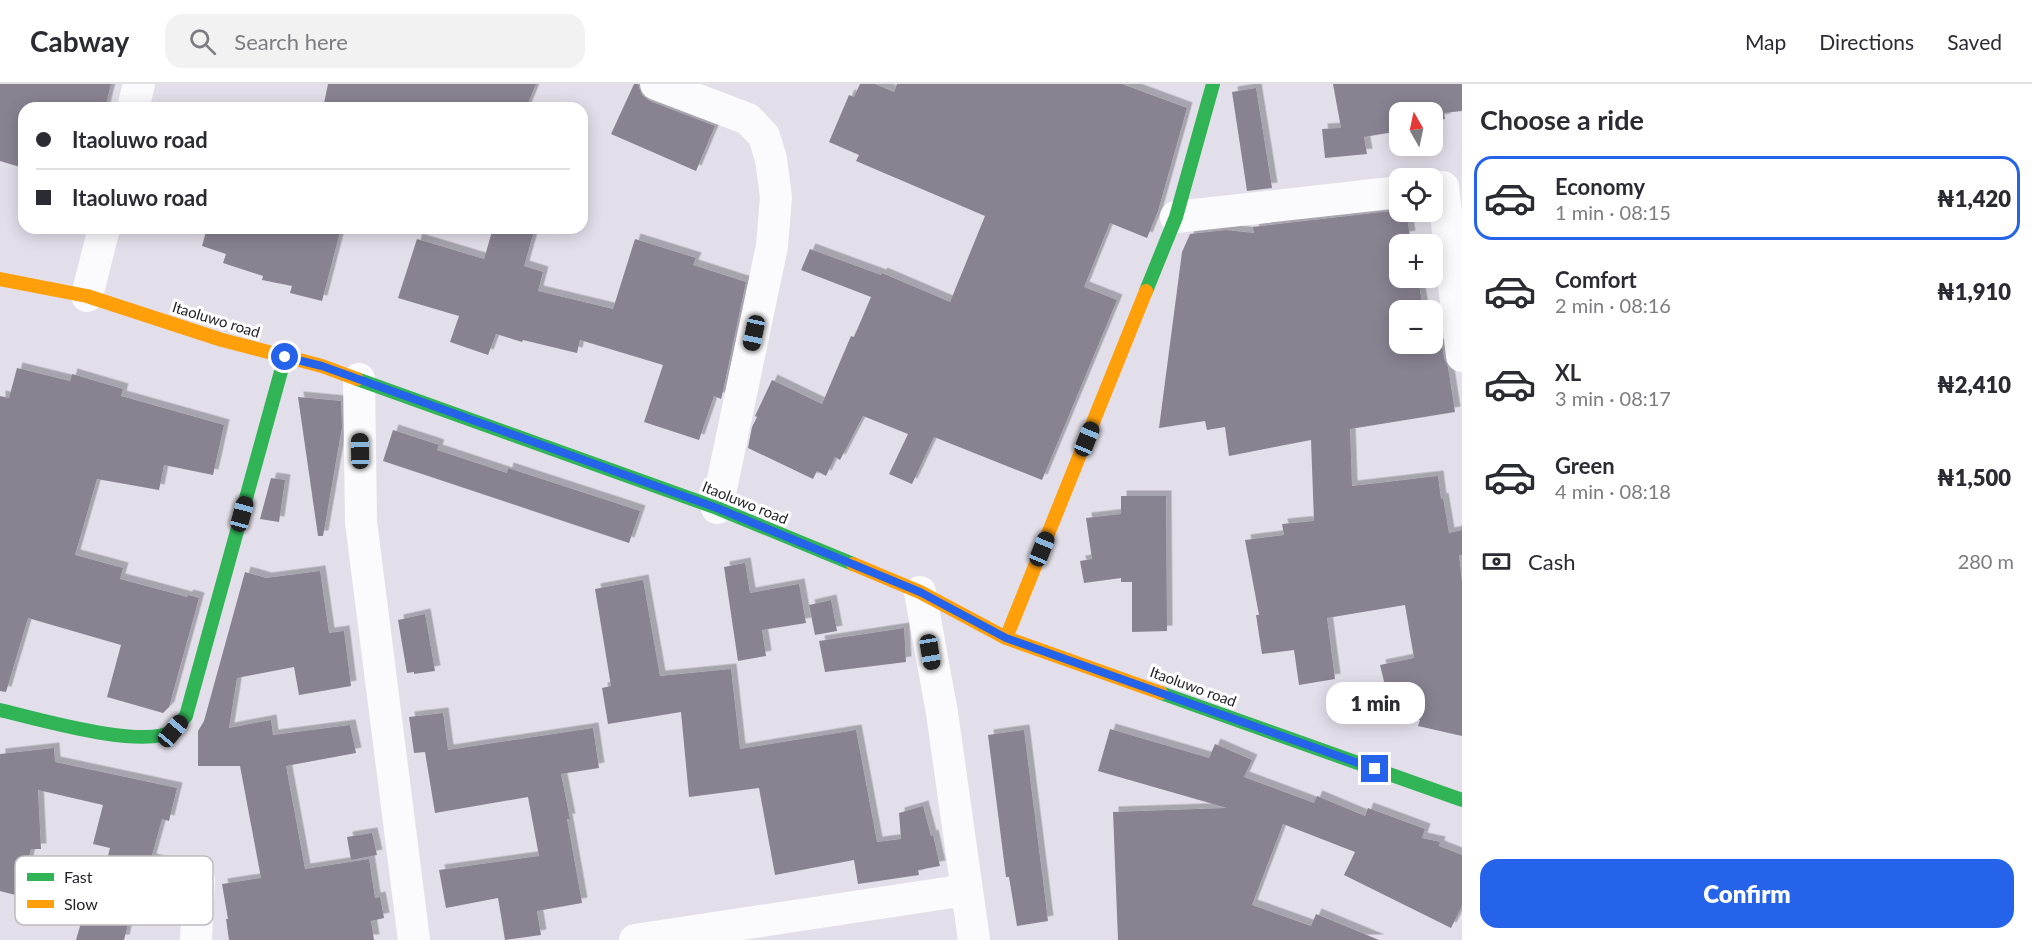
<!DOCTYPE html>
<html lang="en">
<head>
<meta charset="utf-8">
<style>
  :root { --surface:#fff; --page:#f2f2f3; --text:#2b2b33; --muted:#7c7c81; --line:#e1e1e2; --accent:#2563eb }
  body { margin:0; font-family:Lato,sans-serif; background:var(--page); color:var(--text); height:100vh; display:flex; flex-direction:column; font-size:22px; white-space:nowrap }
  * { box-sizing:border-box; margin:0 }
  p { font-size:20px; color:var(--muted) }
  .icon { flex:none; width:33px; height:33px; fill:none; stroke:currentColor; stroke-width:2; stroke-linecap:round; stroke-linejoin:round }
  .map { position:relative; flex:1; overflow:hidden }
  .panel { display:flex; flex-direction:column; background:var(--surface); width:570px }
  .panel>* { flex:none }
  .top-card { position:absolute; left:18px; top:18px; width:570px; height:132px; border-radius:18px; box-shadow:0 3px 15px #0003; display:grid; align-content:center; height:132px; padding:0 18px; background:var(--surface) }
  .needle { width:39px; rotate:351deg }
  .buttons { position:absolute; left:1389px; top:18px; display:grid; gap:12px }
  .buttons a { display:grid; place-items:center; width:54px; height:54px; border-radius:12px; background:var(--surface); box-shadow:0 3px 15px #0003; font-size:30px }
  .end { position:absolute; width:27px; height:27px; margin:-14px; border:8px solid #2563eb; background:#fff; box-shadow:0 0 0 3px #fff }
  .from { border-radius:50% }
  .bubble { position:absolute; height:42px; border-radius:18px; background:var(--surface); box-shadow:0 3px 15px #0003; font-size:20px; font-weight:800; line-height:42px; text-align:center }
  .car { position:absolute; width:18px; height:36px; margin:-18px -9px; border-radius:8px; box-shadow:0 0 4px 2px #0007; background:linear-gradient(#222 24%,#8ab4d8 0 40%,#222 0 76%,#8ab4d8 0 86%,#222 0) }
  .top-card b { display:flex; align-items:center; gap:21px; height:57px; font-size:22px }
  .top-card b+b { border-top:2px solid var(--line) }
  .top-card i { width:15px; height:15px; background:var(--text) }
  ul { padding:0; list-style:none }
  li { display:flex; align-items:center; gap:18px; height:84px; margin:0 12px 9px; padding:0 6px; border:3px solid transparent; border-radius:18px }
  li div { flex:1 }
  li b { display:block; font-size:22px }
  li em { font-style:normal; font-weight:800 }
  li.current { border-color:var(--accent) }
  li>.icon { width:54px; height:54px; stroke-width:1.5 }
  h2 { padding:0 18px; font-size:27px; line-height:72px }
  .pay { display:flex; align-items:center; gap:15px; height:66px; padding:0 18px; font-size:22px }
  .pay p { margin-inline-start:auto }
  .cta { display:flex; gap:12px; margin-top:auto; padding:12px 18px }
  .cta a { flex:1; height:69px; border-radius:18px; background:var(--accent); color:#fff; font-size:24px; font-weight:800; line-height:69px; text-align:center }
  header { display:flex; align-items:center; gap:36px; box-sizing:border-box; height:84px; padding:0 30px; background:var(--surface); border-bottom:2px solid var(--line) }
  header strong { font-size:28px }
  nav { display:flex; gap:33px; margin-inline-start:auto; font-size:21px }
  .search { width:420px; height:54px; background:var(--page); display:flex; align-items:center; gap:15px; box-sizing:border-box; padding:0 21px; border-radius:18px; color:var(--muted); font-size:22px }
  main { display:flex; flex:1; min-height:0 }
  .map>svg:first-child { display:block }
  .building { fill:#898291; filter:url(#shadow) }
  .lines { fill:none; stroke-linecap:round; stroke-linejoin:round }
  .street { stroke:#fbfafc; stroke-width:32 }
  .fast { stroke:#30b455; stroke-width:14 }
  .slow { stroke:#ff9f0a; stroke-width:14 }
  .route { stroke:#2563eb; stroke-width:8 }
  .labels { text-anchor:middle; stroke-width:6; stroke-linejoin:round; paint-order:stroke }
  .street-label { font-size:15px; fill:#221f26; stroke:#fff }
  .key { fill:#fff; stroke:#bdbcbe; stroke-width:1.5 }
  .key-label { font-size:16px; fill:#221f26 }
</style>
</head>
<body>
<header>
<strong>Cabway</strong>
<div class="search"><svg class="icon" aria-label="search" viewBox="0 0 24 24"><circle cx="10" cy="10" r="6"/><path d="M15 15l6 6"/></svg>Search here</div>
<nav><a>Map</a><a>Directions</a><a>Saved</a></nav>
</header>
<main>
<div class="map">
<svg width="1462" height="856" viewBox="0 0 1462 856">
  <defs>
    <filter id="shadow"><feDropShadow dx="5.5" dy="-5.5" stdDeviation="0" flood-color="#0004"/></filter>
  </defs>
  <rect width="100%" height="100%" fill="#e3dfea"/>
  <path class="building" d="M0 0H111L105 24H24V70L20 83 0 77Z
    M328 0H536L526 24H323Z
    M634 0H638L642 11 650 17 715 42 696 87 611 50Z
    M860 0H875L894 8 897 0H1122L1187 24 1158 127 1147 154 1110 139 1084 203 1117 216 1042 396 934 353 912 400 889 390 908 350 863 332 840 376 835 373 826 392 817 387 813 395 748 364 752 343 757 333 755 332 772 296 822 320 851 252 854 253 871 213 801 186 810 165 881 191 882 189 950 218 985 132 856 77 859 71 829 58 849 11 854 13Z
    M1333 0H1462V27L1444 29 1445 35 1432 37V28H1400V47L1364 53 1367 70 1325 74 1322 45 1341 44Z
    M1256 4 1272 104 1247 107 1232 8Z
    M1400 126 1406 128 1410 152 1400 154V194H1418L1423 226H1400V260H1442L1444 274 1448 283 1455 328 1350 345 1352 402 1438 392 1441 415 1443 414 1449 449 1462 446V471H1459L1462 497V652L1418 642 1420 636 1408 633 1413 609 1388 614 1380 581 1414 574 1405 521 1327 534 1335 595 1299 601 1294 566 1262 570 1256 531H1259L1245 456 1284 451 1282 440 1314 437 1311 356 1229 372 1225 343 1207 346 1205 337 1159 344 1182 168 1190 150 1226 146 1254 149 1253 143Z
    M207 144H341L322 217 290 209 292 202 262 196 263 192 223 179 226 170 202 162Z
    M493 144H535L524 182 543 188 538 207 613 225 635 155 696 174 693 181 746 198 723 307 721 315 714 312 699 356 644 338 663 281 580 256 577 269 523 256 522 258 496 250 488 271 450 258 459 232 398 214 417 155 484 175Z
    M17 284 70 297 72 290 123 305 121 312 224 341 213 391 164 381 159 406 97 395 75 471 123 484 120 495 187 513 188 511 199 514 169 623 163 629 107 613 121 561 28 534 6 608 0 607V312L9 314Z
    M298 313 341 317 342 343 323 452H318Z
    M393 346 439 361 437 366 507 389 508 384 640 427 629 459 383 377Z
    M271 394 285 396 279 438 260 435Z
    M1121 412H1166L1167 547 1132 548V498H1121V494L1084 499 1080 477 1092 475 1086 434 1121 430Z
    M745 479 750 509 799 500 806 539 762 546 766 572 738 577 724 483Z
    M320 487 329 549 344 547 351 602 299 611 294 583 237 594 229 644 271 636 273 651 350 641 356 669 286 682 305 785 369 775 375 814 380 813 384 834 371 837 374 856H229L226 835H228L222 800 261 794 240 682H198V647L204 637 245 488 266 494Z
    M643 496 660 592 731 585 740 665 856 646 877 758 901 755 899 729 923 722 931 752 933 751 940 782 918 786 919 791 858 800 854 776 775 791 759 704 689 713 681 628 608 640 602 604 611 602 595 505Z
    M831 516 837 547 815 551 809 521Z
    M425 530 435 587 414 590V588L407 589 398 536Z
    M904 544 906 578 825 588 819 557Z
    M443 629 448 666 593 644 599 684 561 690 570 735H567L582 819 537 827 541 851 505 856 498 814 446 824 439 786 539 772 528 713 435 729 425 668 414 669 409 633Z
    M1110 645 1209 674 1215 660 1252 676 1244 693 1314 719 1317 712 1365 732 1368 724 1425 745 1422 754 1440 758 1439 762 1462 771V822L1451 844 1344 791 1355 768 1283 740 1252 821 1311 842 1316 830 1379 856H1118L1113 728 1227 724 1098 687Z
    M1024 646 1048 837 1017 842 1009 793H1006L988 651Z
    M54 664 55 678 177 704 169 737 162 735 151 775 170 780 160 827 133 820 124 856H76L84 828 93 830 110 764 93 760 103 721 38 706 41 765H31L19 812 0 807V670Z
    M372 749 377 771 351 776 347 753Z"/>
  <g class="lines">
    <path class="street" d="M656 0 748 35 764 52 771 75 776 113 772 162 717 424
      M133 24 139 0
      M1443 103 1462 272
      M1176 133 1400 108
      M87 212 104 144
      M359 295 361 438 414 856
      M920 508 942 629 974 856
      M196 856 199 796
      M635 856 966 806"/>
    <path class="fast" d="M1146 207 1176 133 1213 0
      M357 295 717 424 853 480
      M1161 609 1462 716
      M0 626C35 634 146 667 174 646 178 643 182 636 186 632L285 273"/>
    <path class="slow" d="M0 195 87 212 222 256 322 282 357 295
      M853 480 920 508 1006 554 1161 609
      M1006 554 1146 207"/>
  </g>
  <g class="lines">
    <path class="route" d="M285 273 322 282 717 424 920 508 1006 554 1375 685"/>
  </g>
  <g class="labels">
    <g class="street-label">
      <text transform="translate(216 236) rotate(17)" y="5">Itaoluwo road</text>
      <text transform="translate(745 419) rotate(22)" y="5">Itaoluwo road</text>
      <text transform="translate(1193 603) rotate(20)" y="5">Itaoluwo road</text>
    </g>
  </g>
  <rect x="15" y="772" width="198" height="69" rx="9" class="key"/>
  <rect x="27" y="789" width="27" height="8" fill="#30b455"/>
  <rect x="27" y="816" width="27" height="8" fill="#ff9f0a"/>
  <g class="key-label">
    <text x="64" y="799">Fast</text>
    <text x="64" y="826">Slow</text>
  </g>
</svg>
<div class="buttons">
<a><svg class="needle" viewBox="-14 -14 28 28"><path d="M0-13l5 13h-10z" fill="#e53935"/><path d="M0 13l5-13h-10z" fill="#7c7c81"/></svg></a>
<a><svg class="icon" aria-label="locate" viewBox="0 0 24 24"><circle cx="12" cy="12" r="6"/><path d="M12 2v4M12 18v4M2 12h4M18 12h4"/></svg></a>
<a>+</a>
<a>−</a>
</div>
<i class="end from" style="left:285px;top:273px"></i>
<i class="end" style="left:1375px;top:685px"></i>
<div class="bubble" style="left:1326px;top:598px;width:99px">1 min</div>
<i class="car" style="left:754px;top:249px;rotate:192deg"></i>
<i class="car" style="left:1087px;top:355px;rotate:22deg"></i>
<i class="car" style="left:360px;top:367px;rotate:359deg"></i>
<i class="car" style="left:242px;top:430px;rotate:15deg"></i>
<i class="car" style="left:1042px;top:465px;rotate:22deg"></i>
<i class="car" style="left:930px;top:568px;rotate:171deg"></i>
<i class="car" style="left:173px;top:647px;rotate:40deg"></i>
<div class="top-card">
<b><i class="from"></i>Itaoluwo road</b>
<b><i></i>Itaoluwo road</b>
</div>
</div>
<section class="panel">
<h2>Choose a ride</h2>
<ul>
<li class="current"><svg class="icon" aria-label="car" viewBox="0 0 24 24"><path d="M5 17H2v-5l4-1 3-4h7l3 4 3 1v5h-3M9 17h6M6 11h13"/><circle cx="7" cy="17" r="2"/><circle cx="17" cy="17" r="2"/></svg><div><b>Economy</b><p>1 min · 08:15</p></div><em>₦1,420</em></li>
<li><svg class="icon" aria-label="car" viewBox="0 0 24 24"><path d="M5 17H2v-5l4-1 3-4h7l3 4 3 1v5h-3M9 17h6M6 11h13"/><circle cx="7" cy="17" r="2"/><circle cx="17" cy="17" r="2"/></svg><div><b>Comfort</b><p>2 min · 08:16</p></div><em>₦1,910</em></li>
<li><svg class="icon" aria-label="car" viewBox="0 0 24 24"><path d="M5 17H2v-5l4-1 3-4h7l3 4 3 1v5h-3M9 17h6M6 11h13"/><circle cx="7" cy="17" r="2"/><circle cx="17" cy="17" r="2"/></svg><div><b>XL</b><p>3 min · 08:17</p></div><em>₦2,410</em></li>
<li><svg class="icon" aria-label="car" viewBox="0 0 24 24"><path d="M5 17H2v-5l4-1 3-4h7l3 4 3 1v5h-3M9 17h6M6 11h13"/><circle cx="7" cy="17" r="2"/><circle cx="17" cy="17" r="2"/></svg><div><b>Green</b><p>4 min · 08:18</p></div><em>₦1,500</em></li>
</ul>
<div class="pay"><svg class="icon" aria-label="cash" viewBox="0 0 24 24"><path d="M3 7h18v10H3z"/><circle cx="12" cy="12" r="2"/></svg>Cash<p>280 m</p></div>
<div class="cta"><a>Confirm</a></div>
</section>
</main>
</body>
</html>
